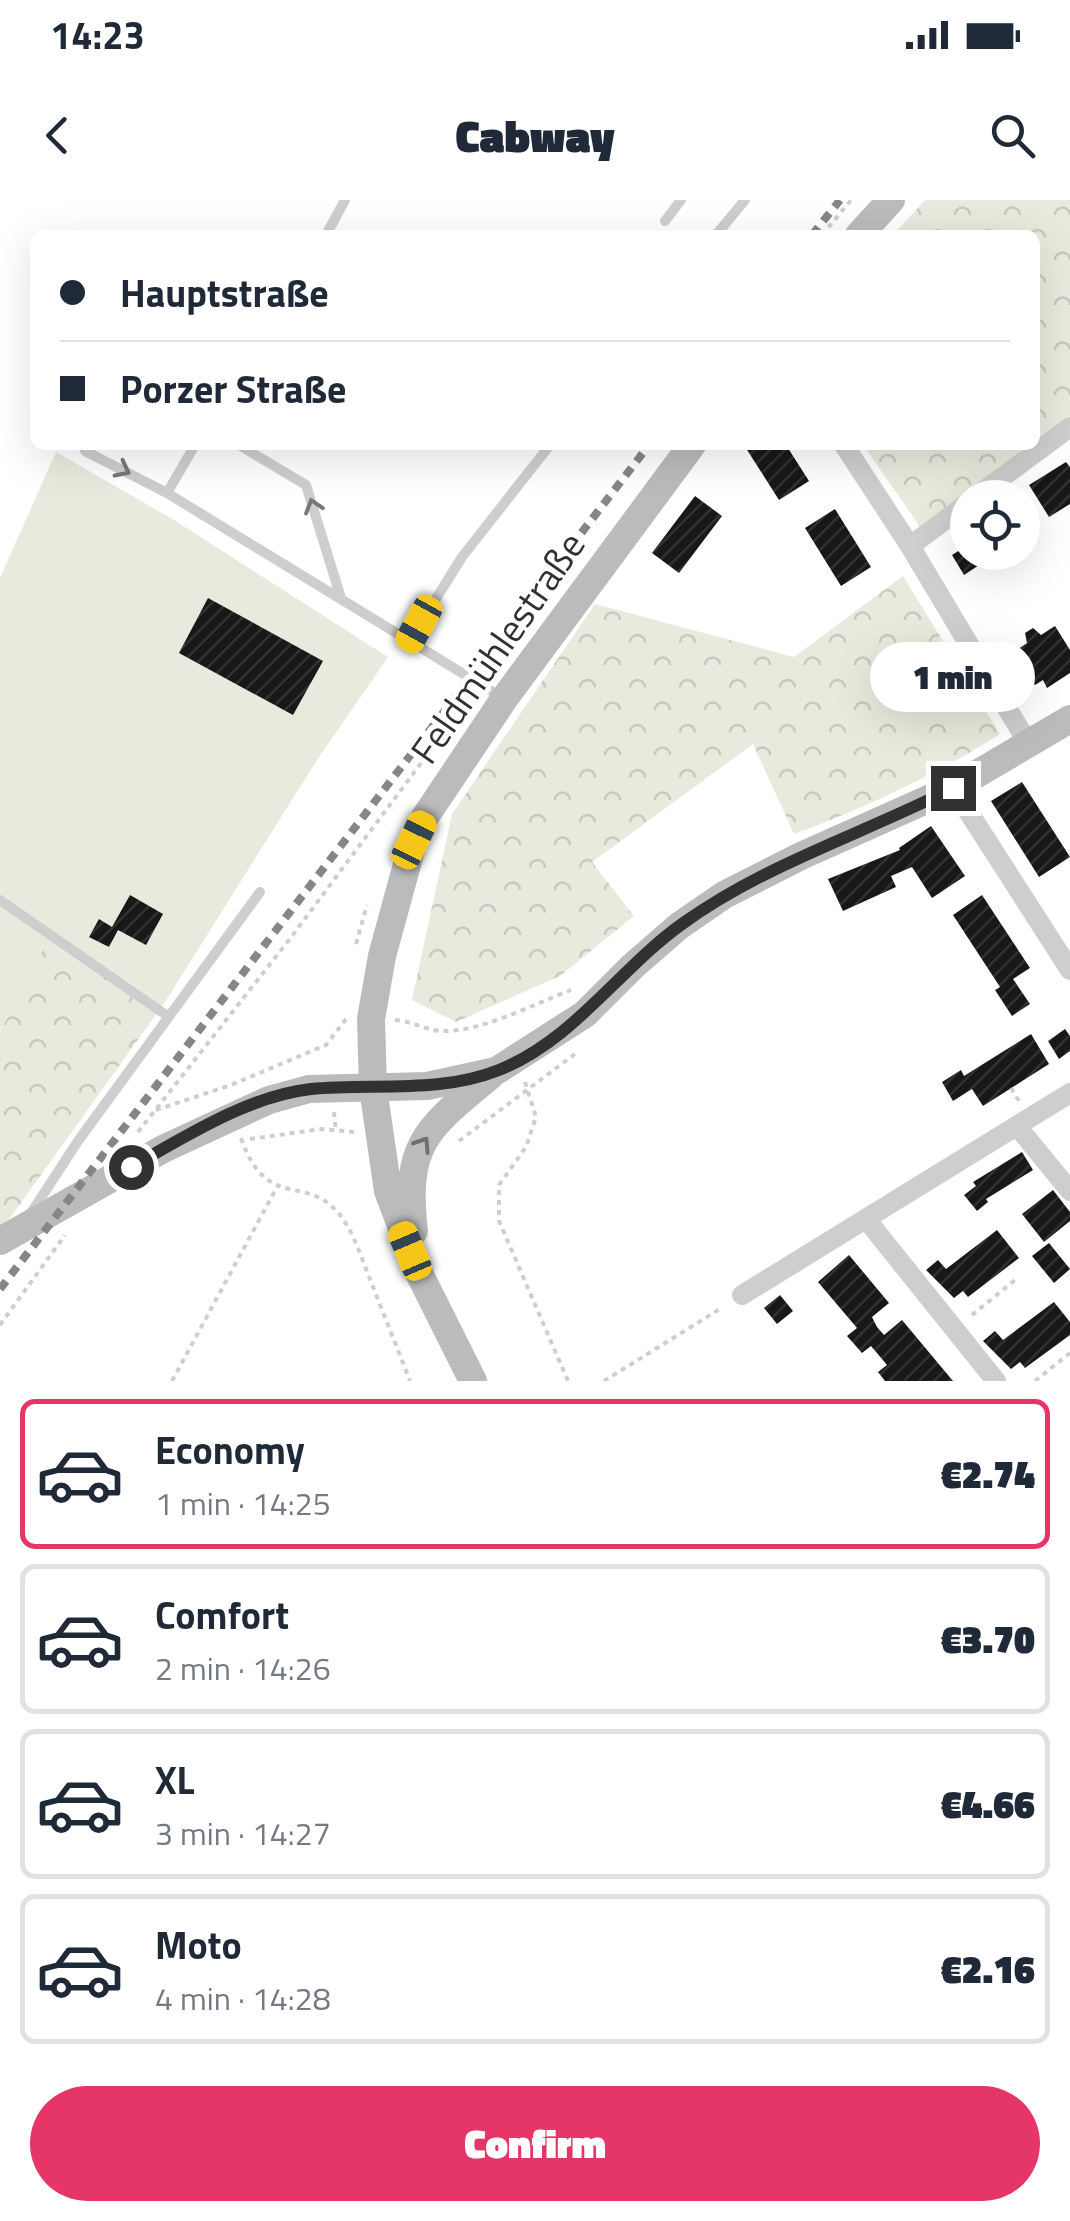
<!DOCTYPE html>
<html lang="en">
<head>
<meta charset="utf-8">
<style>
  :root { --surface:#fff; --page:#f2f2f3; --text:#1f2937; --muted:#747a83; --line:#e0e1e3; --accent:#e63668 }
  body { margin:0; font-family:"Titillium Web",sans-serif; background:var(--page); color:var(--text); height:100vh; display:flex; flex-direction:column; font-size:38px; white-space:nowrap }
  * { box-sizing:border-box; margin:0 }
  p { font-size:32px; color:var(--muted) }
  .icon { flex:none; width:55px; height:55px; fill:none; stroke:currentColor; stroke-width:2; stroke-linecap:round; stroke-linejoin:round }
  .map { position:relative; height:1181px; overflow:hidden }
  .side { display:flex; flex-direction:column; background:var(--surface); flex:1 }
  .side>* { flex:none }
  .top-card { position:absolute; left:30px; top:30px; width:1010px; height:220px; border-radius:15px; box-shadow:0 10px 40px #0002; display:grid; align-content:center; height:220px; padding:0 30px; background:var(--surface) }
  .tools { position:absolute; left:950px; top:280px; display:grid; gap:20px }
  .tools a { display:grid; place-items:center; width:90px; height:90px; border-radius:50%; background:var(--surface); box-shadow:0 10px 40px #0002; font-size:50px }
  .end { position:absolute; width:45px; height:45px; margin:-22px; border:12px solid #313131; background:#fff; box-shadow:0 0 0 5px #fff }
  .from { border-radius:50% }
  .bubble { position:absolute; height:70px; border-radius:35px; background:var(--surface); box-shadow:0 10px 40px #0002; font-size:32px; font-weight:800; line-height:70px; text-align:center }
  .car { position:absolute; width:30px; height:60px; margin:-30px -15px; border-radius:12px; box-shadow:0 0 8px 2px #0007; background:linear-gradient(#f5c518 24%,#345 0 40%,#f5c518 0 76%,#345 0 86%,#f5c518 0) }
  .top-card b { display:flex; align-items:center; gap:35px; height:95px; font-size:38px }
  .top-card b+b { border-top:2px solid var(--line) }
  .top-card i { width:25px; height:25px; background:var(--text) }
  ul { padding:18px 0 0; list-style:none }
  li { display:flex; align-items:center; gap:30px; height:150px; margin:0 20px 15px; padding:0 10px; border:5px solid var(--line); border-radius:15px }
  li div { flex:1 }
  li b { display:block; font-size:38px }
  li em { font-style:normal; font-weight:800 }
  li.current { border-color:var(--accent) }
  li>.icon { width:90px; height:90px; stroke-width:1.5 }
  .cta { display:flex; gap:20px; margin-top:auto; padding:20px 30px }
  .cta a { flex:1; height:115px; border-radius:60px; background:var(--accent); color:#fff; font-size:40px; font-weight:800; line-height:115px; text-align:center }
  .status { display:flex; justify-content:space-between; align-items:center; height:70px; padding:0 50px; background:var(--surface); direction:ltr }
  .status svg { height:28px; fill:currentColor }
  header { display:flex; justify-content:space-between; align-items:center; height:130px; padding:0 30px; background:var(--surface); font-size:45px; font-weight:800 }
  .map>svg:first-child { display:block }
  .forest { fill:url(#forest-crowns) }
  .garden { fill:#e7ebdd }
  .building { fill:url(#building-hatch) }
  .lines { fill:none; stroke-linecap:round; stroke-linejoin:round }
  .path { stroke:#cecece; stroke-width:4; stroke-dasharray:5 5; stroke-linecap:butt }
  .lane { stroke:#cecece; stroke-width:10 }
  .street { stroke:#cecece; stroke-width:20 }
  .secondary { stroke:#bbb; stroke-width:28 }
  .rail { stroke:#868686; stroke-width:8; stroke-dasharray:10 8; stroke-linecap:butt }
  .oneway { stroke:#787878 }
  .oneway2 { stroke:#6f6f6f }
  .route { stroke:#313131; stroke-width:12 }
  .labels { text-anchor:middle; stroke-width:10; stroke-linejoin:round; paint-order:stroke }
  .street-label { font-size:38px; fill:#313131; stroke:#fff }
</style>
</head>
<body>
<div class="status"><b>14:23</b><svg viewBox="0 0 49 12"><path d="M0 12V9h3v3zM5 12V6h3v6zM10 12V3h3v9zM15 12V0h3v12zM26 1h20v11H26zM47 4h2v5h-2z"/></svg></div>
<header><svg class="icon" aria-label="back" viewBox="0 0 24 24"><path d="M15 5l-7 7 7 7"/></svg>Cabway<svg class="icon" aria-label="search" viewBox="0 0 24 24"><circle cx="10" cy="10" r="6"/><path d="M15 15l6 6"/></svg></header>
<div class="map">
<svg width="1070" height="1181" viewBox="0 0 1070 1181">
  <defs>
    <pattern id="forest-crowns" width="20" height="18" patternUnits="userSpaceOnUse" patternTransform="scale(2.5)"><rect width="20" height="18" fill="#e7ebdd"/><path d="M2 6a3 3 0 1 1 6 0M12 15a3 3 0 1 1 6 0" fill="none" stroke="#c7cabe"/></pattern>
    <pattern id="building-hatch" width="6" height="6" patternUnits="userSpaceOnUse" patternTransform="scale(2.5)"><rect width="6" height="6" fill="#181818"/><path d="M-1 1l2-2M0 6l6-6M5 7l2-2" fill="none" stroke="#313131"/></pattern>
  </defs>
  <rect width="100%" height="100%" fill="#fff"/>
  <path class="forest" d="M925 0H1070V216L1035 243V35H893Z
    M863 245H1032L921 328Z
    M903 376 1000 534C934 576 867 607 794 634L753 544 592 662 634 716 560 776 456 822 412 800 452 614 595 404 794 457Z
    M48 737 165 802 0 1032V832Z"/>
  <path class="garden" d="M56 252 174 320 388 457 317 560 165 802 49 738 0 832V378Z"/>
  <path class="building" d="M744 245H786L809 281 779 300Z
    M1066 262 1070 267V304L1049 317 1029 285Z
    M695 296 722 316 679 373 652 353Z
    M835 309 871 367 841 386 805 328Z
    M968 345V352H999L964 375 952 355Z
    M208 398 323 461 293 515 179 453Z
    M1055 426 1070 450V473L1047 488 1043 480 1035 485 1023 476 1026 471 1014 452 1027 443 1025 433 1033 428 1041 435Z
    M1022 582 1070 657 1039 677 991 601Z
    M931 626 965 676 932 698 912 667 891 676 896 687 843 711 828 679 900 650 899 648Z
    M130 695 163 714 146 745 118 730 109 747 89 737 99 719 112 727Z
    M982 695 1030 768 1013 779 1030 804 1012 816 995 790 1000 787 953 715Z
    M1065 829 1070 836V851L1059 859 1048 841Z
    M1031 834 1049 864 983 906 972 889 953 901 942 882 961 870 964 876Z
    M1022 952 1033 970 986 999 988 1002 977 1011 964 995 976 986 973 982Z
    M1053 990 1070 1012V1021L1044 1042 1022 1014Z
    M997 1030 1019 1058 968 1097 963 1091 954 1098 926 1070 938 1060 946 1069Z
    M1049 1043 1070 1069 1054 1083 1032 1056Z
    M849 1055 889 1103 872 1117 877 1127 884 1135 902 1120 953 1181H885L878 1172 887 1165 871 1146 862 1153 855 1145 847 1136 857 1128 818 1082Z
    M780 1095 793 1111 777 1124 764 1108Z
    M1054 1102 1070 1122V1135L1025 1168 1020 1162 1011 1169 983 1141 995 1131 1003 1140Z"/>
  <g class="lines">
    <path class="path" d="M822 35 851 0
      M356 744 367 705
      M395 820C412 821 425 830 441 831 479 833 534 804 571 790
      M525 882 536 917 526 947 499 985V1021L568 1181
      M1011 888 1019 901
      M156 910 231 885 326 845 346 819
      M334 912 336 932
      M138 932 289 740 469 499
      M241 938C267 1013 306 972 340 1015 354 1033 361 1057 370 1079 383 1113 397 1147 410 1181
      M250 939 322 929 354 932
      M459 941 575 854
      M972 1115 1015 1080
      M0 1125 65 1035
      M172 1181 277 987
      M604 1181 723 1107
      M1035 1181 1070 1153"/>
    <path class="lane" d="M665 21 681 0
      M326 35 345 0
      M716 35 745 0
      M88 245 85 251 167 293
      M195 245 167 293 503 498
      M239 245 306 285 341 398
      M409 442 462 357 550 245
      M0 700 169 817
      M31 1013 78 941 260 692"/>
    <path class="street" d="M844 245 910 346 1029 545
      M974 298 1070 227
      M910 346 968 303
      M953 588 1070 770
      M1017 926 1070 991
      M866 1019 996 1181
      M742 1095 1070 893"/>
    <path class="secondary" d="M859 35 891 0
      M414 1031C404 944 426 929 490 876
      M0 1041 163 949 269 900 309 889 427 886 496 871 585 814 633 766 679 726 724 695 801 656 953 588 1070 519
      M473 1181 419 1073 388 991 373 888 371 819 382 756 414 639 425 617 504 499 692 245"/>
    <path class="rail" d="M812 35 840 0
      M0 1089 649 245"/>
  </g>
  <defs><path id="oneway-chevron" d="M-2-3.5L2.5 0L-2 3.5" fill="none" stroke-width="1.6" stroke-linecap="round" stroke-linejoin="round" transform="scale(2.5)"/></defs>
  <g class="oneway">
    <use href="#oneway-chevron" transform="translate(123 270) rotate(27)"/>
    <use href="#oneway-chevron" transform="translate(313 306) rotate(-107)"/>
  </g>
  <use class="oneway2" href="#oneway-chevron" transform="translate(423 944) rotate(-57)"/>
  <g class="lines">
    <path class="route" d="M131 967C185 937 248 896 311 889 374 883 439 894 499 870 574 840 619 769 682 724 765 664 863 634 953 588"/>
  </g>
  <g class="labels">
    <g class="street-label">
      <text transform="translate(498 448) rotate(-55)" y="13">Feldmühlestraße</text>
    </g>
  </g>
</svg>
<div class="tools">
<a><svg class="icon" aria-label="locate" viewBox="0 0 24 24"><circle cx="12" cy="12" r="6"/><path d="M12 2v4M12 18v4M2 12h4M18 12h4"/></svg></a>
</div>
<i class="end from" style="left:131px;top:967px"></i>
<i class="end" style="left:953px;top:588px"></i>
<div class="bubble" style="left:870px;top:442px;width:165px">1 min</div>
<i class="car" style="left:419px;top:424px;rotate:209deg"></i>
<i class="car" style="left:414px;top:640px;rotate:26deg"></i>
<i class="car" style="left:410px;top:1051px;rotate:337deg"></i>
<div class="top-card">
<b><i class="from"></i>Hauptstraße</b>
<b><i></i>Porzer Straße</b>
</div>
</div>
<section class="side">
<ul>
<li class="current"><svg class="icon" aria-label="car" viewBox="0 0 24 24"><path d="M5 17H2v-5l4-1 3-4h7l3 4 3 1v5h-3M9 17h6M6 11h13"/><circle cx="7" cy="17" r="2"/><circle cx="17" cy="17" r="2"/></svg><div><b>Economy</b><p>1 min · 14:25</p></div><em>€2.74</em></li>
<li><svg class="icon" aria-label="car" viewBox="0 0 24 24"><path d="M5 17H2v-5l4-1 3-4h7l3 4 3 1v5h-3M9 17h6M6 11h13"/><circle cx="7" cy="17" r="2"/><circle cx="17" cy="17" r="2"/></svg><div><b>Comfort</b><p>2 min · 14:26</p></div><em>€3.70</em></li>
<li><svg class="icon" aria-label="car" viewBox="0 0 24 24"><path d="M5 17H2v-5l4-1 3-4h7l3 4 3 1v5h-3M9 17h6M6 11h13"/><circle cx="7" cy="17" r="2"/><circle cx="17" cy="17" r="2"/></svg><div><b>XL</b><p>3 min · 14:27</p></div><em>€4.66</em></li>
<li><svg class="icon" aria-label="car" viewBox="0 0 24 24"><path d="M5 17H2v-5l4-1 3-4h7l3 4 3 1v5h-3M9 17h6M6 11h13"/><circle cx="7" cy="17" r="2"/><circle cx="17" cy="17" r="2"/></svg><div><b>Moto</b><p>4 min · 14:28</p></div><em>€2.16</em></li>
</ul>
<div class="cta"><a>Confirm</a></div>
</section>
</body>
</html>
